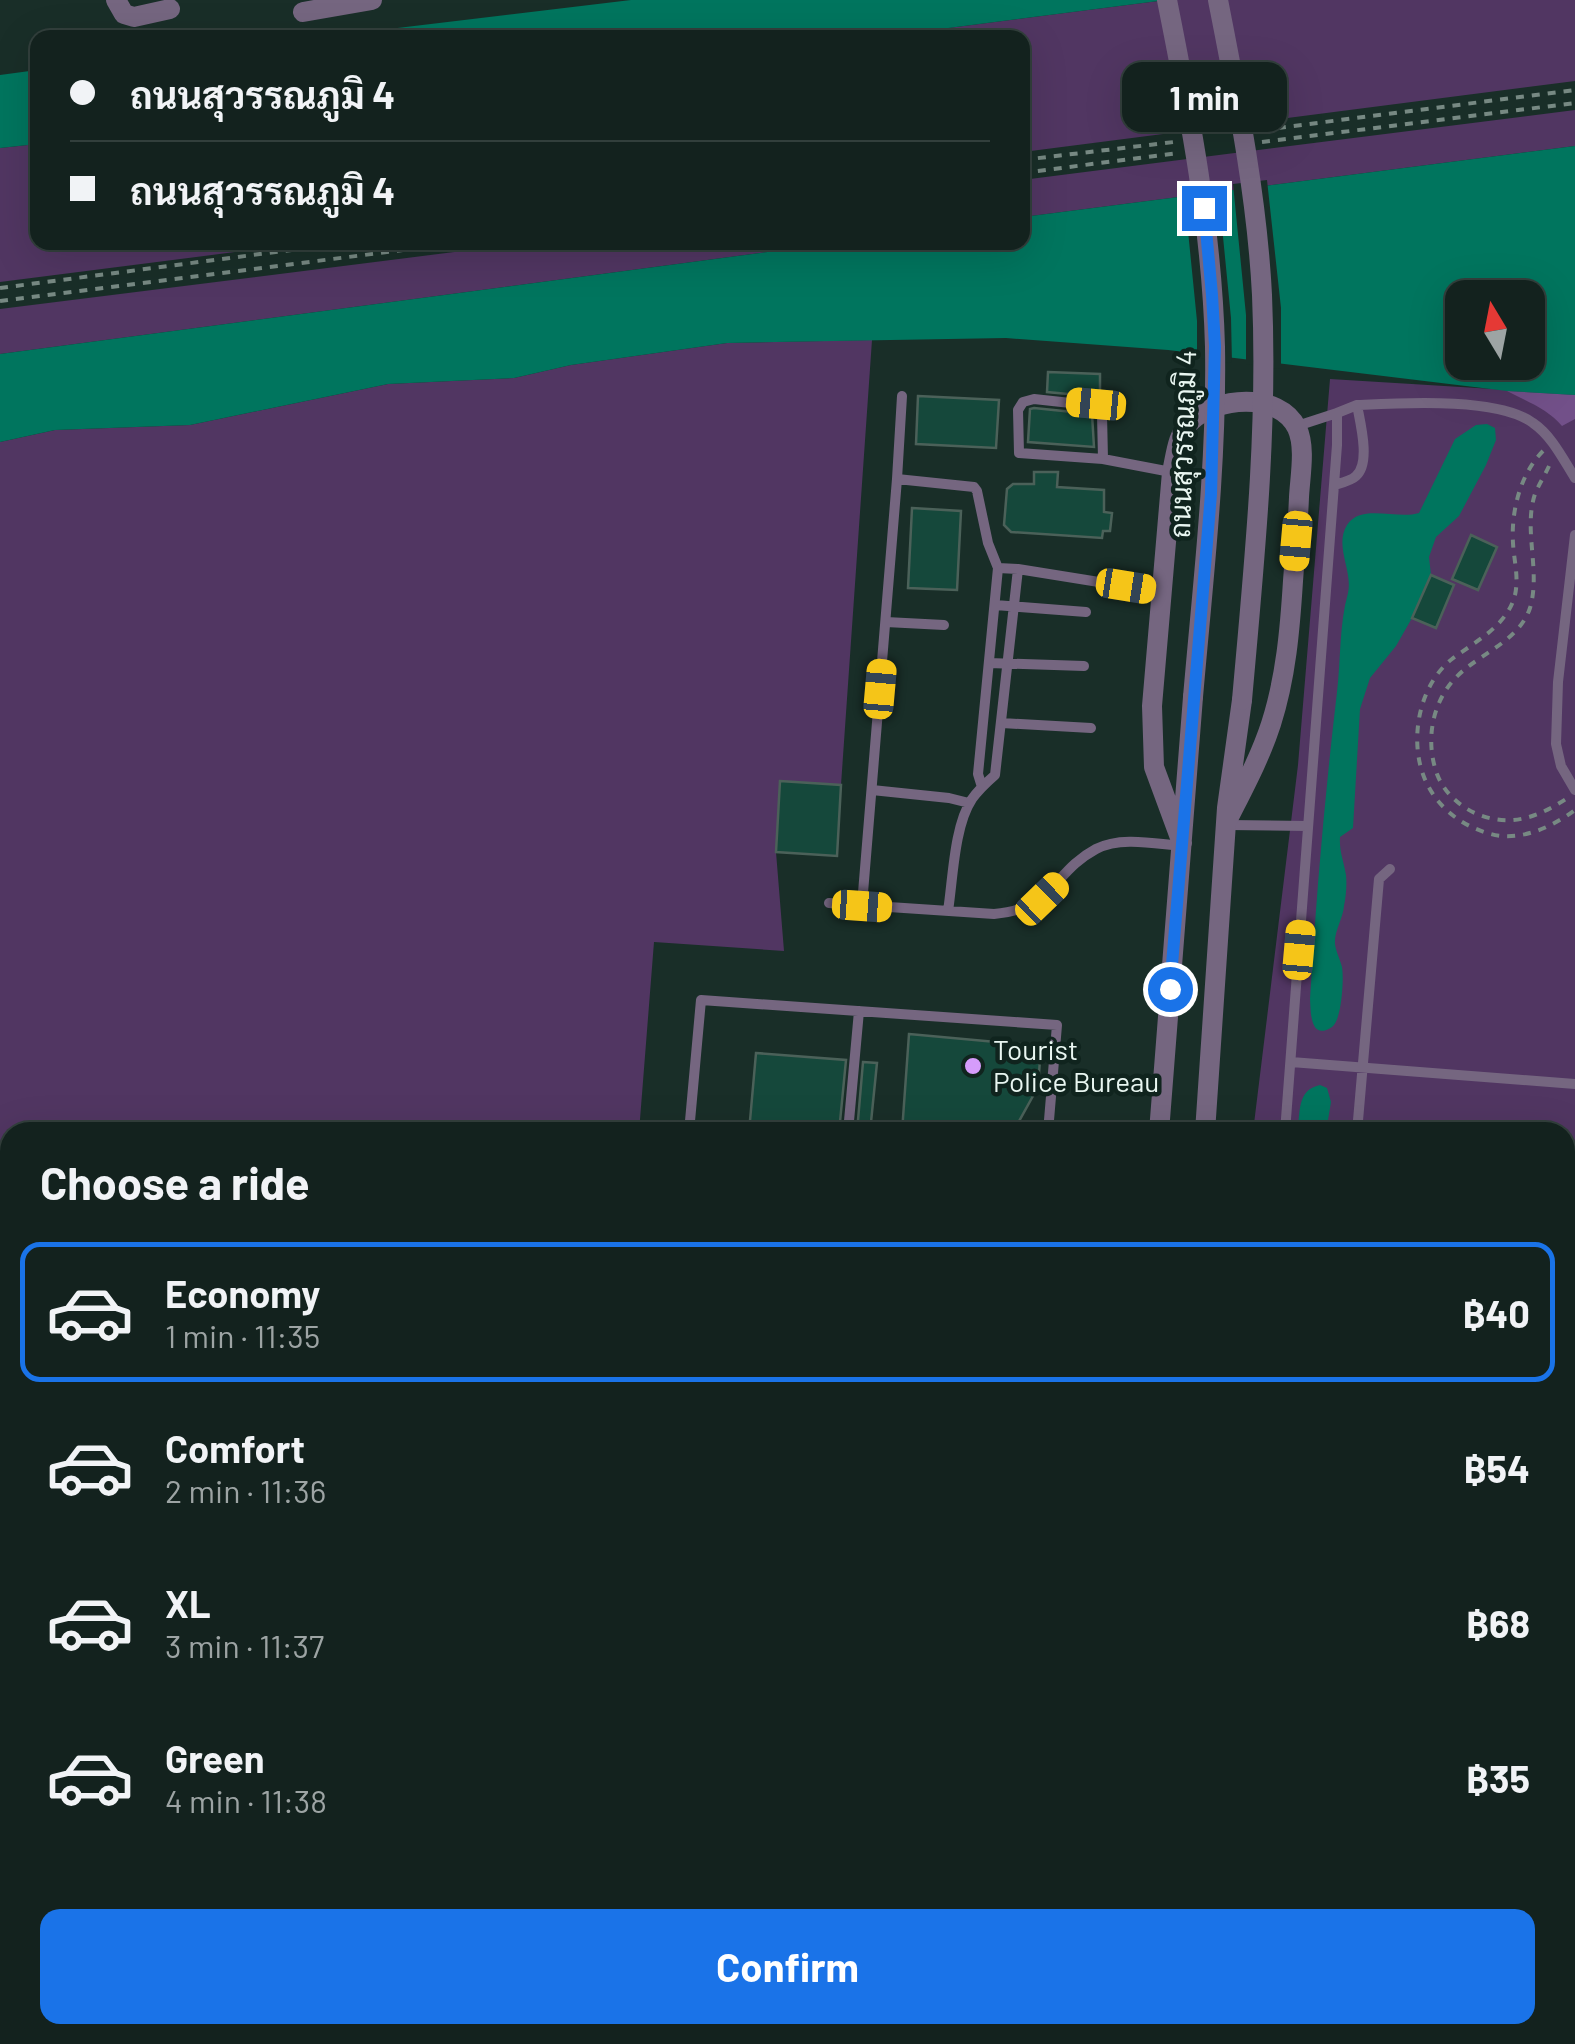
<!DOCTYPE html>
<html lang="en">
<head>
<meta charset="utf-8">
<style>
  :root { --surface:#13221e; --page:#1c2a27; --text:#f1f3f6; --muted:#9da4a4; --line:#323f3c; --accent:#1a73e8 }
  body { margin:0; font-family:Barlow,Sarabun,sans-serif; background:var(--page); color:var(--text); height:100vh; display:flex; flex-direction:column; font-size:38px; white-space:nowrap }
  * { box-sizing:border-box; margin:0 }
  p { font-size:32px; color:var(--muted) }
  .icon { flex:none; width:55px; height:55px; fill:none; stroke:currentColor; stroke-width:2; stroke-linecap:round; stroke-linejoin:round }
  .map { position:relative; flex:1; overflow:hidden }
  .panel { position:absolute; left:0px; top:1122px; width:1575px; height:922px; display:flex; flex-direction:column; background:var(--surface); border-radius:30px 30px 0 0; box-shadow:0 10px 40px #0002,0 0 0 2px var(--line) }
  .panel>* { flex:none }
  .banner { position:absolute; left:30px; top:30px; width:1000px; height:220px; border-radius:20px; box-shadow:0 10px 40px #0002,0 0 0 2px var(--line); display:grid; align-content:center; height:220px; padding:0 40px; background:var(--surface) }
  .needle { width:65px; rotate:350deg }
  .buttons { position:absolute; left:1445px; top:280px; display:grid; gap:20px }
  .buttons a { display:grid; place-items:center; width:100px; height:100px; border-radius:20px; background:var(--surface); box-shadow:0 10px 40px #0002,0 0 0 2px var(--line); font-size:50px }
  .end { position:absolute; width:45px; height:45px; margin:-22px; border:12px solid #1a73e8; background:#fff; box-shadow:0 0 0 5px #fff }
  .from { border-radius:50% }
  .bubble { position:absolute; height:70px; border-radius:20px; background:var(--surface); box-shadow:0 10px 40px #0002,0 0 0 2px var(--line); font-size:32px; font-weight:700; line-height:70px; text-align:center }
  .car { position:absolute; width:30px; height:60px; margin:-30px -15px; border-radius:12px; box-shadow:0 0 8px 2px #0007; background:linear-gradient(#f5c518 24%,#345 0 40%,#f5c518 0 76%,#345 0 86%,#f5c518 0) }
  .banner b { display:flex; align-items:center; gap:35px; height:95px; font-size:38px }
  .banner b+b { border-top:2px solid var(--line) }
  .banner i { width:25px; height:25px; background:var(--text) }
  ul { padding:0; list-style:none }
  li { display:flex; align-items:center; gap:30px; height:140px; margin:0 20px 15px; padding:0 20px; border:5px solid transparent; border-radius:20px }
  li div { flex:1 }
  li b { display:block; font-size:38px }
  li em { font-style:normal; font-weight:700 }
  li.on { border-color:var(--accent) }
  li>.icon { width:90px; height:90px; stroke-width:1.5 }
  h2 { padding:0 40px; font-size:45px; line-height:120px }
  .action { display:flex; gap:20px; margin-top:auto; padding:20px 40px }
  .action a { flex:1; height:115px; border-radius:20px; background:var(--accent); color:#fff; font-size:40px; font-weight:700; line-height:115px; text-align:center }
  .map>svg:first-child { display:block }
  .green { fill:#513662 }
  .forest { fill:#725089 }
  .water { fill:#00755e; fill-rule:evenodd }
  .pier { fill:#192e28 }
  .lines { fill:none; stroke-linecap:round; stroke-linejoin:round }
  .stream { stroke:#00755e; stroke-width:6 }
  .building { fill:#15483b; stroke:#4b6159; stroke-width:2.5 }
  .path { stroke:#778983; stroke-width:4; stroke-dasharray:8 8; stroke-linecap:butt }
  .lane { stroke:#756680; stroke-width:10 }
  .street { stroke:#756680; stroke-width:20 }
  .street-bridge { stroke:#756680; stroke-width:20 }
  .route { stroke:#1a73e8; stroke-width:12 }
  .poi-dot { fill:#d59cfb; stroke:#10241e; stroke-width:4 }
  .labels { text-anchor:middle; stroke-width:9; stroke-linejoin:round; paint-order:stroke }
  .street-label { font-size:28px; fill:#e9f6f1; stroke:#10241e }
  .poi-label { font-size:28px; fill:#e9f6f1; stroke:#10241e; text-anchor:start }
</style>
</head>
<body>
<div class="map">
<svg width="1575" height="2044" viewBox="0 0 1575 2044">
  <rect width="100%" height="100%" fill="#192e28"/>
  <path class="green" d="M1166 0H1575V81L1023 152 1022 38H871Z
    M1575 110V146L1023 217 1022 180Z
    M37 144 38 242 306 243 0 282V148Z
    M534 242 835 243 0 354V309Z
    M872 340 841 785 780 781 776 852 784 951 654 942 639 1132H10V1464L0 1460V442L55 430 190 425 388 384 514 378 571 365 727 343Z
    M1330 379 1575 394V1914H1565V1132H1253L1298 765Z
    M0 1648 10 1655V2035H1034L1033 2044H0Z
    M1565 1931H1575V2044H1217L1218 2035H1565Z"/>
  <path class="forest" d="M1507 391 1575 395V419L1562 426C1548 409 1526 401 1507 391Z"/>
  <path class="water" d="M631 0H1166L871 38H314Z
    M37 70V144L0 148V75Z
    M1575 146V395L1507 391 1168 350 1006 338 727 343 571 365 514 378 388 384 190 425 55 430 0 442V354L835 243 1022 242 1023 217ZM1462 298H1528V362H1462Z
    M1487 424 1495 428 1496 440 1486 465 1459 516 1436 537 1429 557 1431 575 1412 618 1396 646 1370 678 1360 709 1353 828 1340 837C1339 851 1344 862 1346 875 1347 885 1346 896 1344 906 1343 919 1334 931 1335 944 1336 952 1340 959 1342 967 1344 978 1342 1020 1332 1027 1309 1042 1311 1009 1310 999 1316 896 1325 794 1337 692 1341 659 1339 625 1348 593 1353 571 1334 546 1347 525 1361 503 1397 520 1419 513L1455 439 1476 425Z
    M1320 1085 1327 1088 1331 1102 1326 1132H1297C1301 1113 1296 1090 1320 1085Z
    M0 1460 10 1464V1655L0 1648Z"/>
  <path class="pier" d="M1267 180 1281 308V369L1246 364V315L1233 184Z
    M1218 186 1231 318 1232 363 1197 358V321L1184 191Z"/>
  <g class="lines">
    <path class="stream" d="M1039 2044V2035"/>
  </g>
  <path class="building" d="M1048 372 1100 374V397L1047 392Z
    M918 396 999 400 996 448 916 444Z
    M1034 408 1092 414 1094 447 1028 442 1030 409Z
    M1034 472H1058L1057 487 1104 490V512L1112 513 1110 531H1103L1102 538 1011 532 1004 525 1007 489 1013 484H1034Z
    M912 508 961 511 957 590 908 588Z
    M1471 535 1497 547 1478 590 1452 579Z
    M1431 575 1454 585 1436 628 1412 618Z
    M780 781 841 785 837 856 776 852Z
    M909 1034 1041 1046 1038 1087 1013 1132H902Z
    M756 1053 846 1060 839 1132H749Z
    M863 1062 877 1063 870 1132H857Z"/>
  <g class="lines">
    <path class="path" d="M1262 130 1575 90
      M1262 142 1575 103
      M1022 160 1174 142
      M1022 173 1178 153
      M0 288 352 242
      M0 301 467 242
      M1543 451C1520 474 1511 512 1513 543 1514 561 1519 577 1515 595 1507 626 1476 641 1452 659 1419 685 1409 739 1424 777 1436 807 1461 826 1491 834 1520 842 1552 827 1575 810
      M1549 466C1545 475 1539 484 1535 494 1523 530 1541 571 1530 608 1520 638 1487 651 1464 670 1433 695 1424 738 1437 774 1446 798 1470 815 1494 819 1521 824 1544 813 1566 799
      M1565 1923H1575
      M1209 2044 1210 2035"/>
    <path class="lane" d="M1034 399 1098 406 1102 414 1103 459 1019 453 1018 410 1023 402Z
      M1357 405C1402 403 1498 397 1533 423 1552 436 1563 459 1575 478
      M1103 459 1171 472
      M897 479 974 487 977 491 988 543 998 568
      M1334 485C1341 483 1351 481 1356 476 1371 463 1360 422 1357 405L1337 413
      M1575 535 1558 682 1556 744 1561 766 1575 790
      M995 605 1086 612
      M886 622 944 625
      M989 663 1084 666
      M1002 723 1091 728
      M982 787 978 774 998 568 1018 569 1161 592
      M872 790 949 798 969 803
      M1228 825 1308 826
      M829 903 994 914C1054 909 1053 872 1096 849 1121 836 1156 844 1181 846
      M862 905 897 479 902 396
      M948 911C953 879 954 826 972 799 979 789 987 782 995 775L1018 569
      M1291 1062 1575 1084
      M689 1132 701 1000 1057 1025 1048 1132
      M848 1132 859 1011
      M1285 1132 1337 445V413L1297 426
      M1357 1132 1379 879 1390 869
      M0 1391 10 1392
      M1565 1524H1575
      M1565 1556 1575 1557
      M1565 1851 1572 1784 1575 1778
      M1565 1881 1575 1882"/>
    <path class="street" d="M116 0 124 14 134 17 170 9
      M303 12 372 0
      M1182 843 1154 767 1152 706 1172 472C1176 455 1177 435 1190 422 1215 397 1279 391 1297 428 1306 447 1300 477 1299 497 1298 525 1295 553 1293 581 1290 629 1286 677 1271 724 1260 758 1243 789 1227 821
      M1159 1132 1193 697
      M1205 1132 1227 808 1242 700
      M1090 2044V2035
      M1135 2044 1136 2035"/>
    <path class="street-bridge" d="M1167 0C1190 115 1212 230 1215 347 1217 464 1203 581 1193 697
      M1218 0C1237 97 1257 196 1262 295 1268 431 1254 565 1242 700"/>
  </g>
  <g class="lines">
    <path class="route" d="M1170 989 1211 494 1215 346 1212 295 1204 208"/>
  </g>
  <circle class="poi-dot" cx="973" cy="1066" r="10"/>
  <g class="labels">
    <g class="street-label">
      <text transform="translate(1183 444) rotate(-88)" y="10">ถนนสุวรรณภูมิ 4</text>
    </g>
    <g class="poi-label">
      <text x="993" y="1060">Tourist<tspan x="993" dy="32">Police Bureau</tspan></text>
    </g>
  </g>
</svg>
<div class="buttons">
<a><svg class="needle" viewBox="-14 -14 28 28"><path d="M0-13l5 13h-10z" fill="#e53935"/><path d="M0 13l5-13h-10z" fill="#9da4a4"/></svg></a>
</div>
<i class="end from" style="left:1170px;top:989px"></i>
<i class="end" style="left:1204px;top:208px"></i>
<div class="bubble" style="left:1122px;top:62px;width:165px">1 min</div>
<i class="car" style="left:1096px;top:404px;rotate:275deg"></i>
<i class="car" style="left:1296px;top:541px;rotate:185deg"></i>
<i class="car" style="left:1126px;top:586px;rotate:99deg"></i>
<i class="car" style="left:880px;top:689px;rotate:5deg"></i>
<i class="car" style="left:1042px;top:899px;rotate:46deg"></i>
<i class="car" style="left:862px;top:906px;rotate:94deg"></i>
<i class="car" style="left:1299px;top:950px;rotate:5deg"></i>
<div class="banner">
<b><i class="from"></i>ถนนสุวรรณภูมิ 4</b>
<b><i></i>ถนนสุวรรณภูมิ 4</b>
</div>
<section class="panel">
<h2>Choose a ride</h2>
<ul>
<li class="on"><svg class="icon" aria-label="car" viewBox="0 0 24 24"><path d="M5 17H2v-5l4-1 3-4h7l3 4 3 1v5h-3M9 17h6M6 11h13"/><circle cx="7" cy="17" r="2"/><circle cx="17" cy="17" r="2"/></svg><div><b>Economy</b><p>1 min · 11:35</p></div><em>฿40</em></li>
<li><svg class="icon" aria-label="car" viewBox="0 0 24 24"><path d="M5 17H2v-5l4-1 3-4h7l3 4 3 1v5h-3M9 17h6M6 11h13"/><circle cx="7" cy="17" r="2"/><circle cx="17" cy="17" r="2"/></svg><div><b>Comfort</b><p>2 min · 11:36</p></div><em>฿54</em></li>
<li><svg class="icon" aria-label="car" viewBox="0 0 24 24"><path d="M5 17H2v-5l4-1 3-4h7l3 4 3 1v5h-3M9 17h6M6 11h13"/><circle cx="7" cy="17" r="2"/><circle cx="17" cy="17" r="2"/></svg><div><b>XL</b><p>3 min · 11:37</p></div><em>฿68</em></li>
<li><svg class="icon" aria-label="car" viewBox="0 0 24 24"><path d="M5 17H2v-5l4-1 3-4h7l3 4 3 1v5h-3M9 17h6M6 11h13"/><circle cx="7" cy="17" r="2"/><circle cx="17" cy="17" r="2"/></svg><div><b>Green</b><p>4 min · 11:38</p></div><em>฿35</em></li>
</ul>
<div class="action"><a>Confirm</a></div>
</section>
</div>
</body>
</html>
